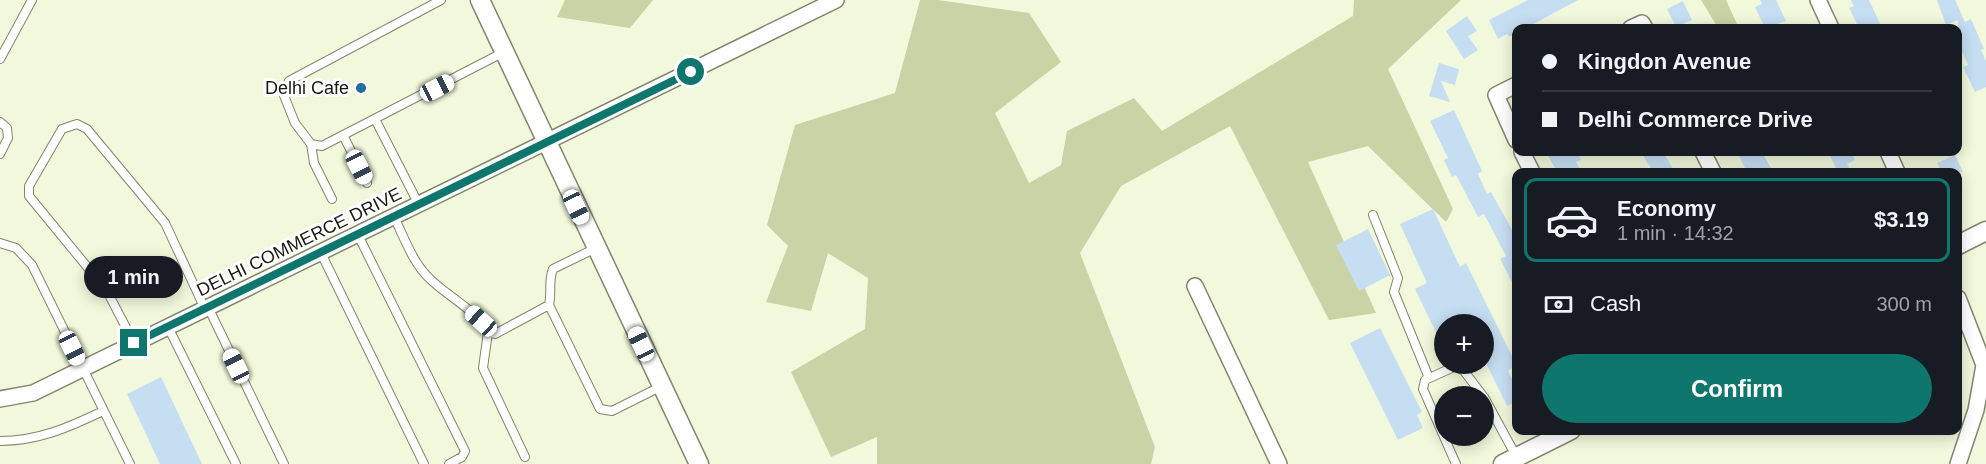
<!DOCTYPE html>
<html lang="en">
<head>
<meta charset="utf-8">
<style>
  :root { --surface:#171b24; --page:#242831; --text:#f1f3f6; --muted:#9ea1a6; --line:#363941; --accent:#0f766e }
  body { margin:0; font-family:Helvetica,sans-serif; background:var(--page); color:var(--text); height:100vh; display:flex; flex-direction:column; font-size:22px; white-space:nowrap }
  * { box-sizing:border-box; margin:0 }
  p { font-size:20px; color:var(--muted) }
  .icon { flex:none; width:33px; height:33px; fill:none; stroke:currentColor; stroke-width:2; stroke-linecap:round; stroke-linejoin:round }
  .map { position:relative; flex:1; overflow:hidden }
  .panel { position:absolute; left:1512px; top:168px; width:450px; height:267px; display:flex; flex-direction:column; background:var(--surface); border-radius:12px; box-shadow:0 3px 15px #0003 }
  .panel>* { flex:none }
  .banner { position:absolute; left:1512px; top:24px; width:450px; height:132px; border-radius:12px; box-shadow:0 3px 15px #0003; display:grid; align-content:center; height:132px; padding:0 30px; background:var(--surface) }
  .tools { position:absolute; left:1434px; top:314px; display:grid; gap:12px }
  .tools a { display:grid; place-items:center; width:60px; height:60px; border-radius:50%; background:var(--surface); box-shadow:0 3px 15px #0003; font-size:30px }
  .end { position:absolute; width:27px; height:27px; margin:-14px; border:8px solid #0f766e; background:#fff; box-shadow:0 0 0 3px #fff }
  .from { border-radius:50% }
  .bubble { position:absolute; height:42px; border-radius:21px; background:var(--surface); box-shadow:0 3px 15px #0003; font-size:20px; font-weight:600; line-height:42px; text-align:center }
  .car { position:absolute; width:18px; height:36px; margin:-18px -9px; border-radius:8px; box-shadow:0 0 4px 2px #0007; background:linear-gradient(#fff 24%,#345 0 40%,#fff 0 76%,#345 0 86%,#fff 0) }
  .banner b { display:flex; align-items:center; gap:21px; height:57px; font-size:22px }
  .banner b+b { border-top:2px solid var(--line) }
  .banner i { width:15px; height:15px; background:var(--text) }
  ul { padding:10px 0 0; list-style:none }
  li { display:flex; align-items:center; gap:18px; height:84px; margin:0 12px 9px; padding:0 18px; border:3px solid transparent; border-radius:12px }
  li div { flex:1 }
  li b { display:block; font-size:22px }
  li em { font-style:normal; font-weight:600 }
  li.selected { border-color:var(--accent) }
  li>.icon { width:54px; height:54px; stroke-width:1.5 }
  .pay { display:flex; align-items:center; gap:15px; height:66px; padding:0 30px; font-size:22px }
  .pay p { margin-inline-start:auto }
  .cta { display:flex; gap:12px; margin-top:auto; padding:12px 30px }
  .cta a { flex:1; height:69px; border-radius:36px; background:var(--accent); color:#fff; font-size:24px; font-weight:600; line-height:69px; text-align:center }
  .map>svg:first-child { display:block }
  .green { fill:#c9d3a6 }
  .building { fill:#c5def2 }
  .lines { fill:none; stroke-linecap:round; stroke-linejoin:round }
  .service-casing { stroke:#80866c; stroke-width:10 }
  .minor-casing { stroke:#80866c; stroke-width:18 }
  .tertiary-casing { stroke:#80866c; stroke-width:21 }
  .service { stroke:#fff; stroke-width:8 }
  .minor { stroke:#fff; stroke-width:15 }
  .tertiary { stroke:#fff; stroke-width:18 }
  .route { stroke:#0f766e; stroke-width:8 }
  .poi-dot { fill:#216ea1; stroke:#fff; stroke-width:2 }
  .labels { text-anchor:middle; stroke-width:6; stroke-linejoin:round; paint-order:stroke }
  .poi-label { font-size:18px; fill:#181a10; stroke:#fff; text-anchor:end }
  .street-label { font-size:18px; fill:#181a10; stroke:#fff }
</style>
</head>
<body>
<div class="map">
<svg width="1986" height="464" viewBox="0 0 1986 464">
  <rect width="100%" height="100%" fill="#f1f8db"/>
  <path class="green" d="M565 0H653L630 28 557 17Z
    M920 0H938L1029 13 1061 62 995 113 1029 183 1061 165 1067 131 1134 98 1162 131 1353 16 1354 0H1461L1388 69 1453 209 1446 222 1368 146 1308 162 1376 313 1329 320 1230 126 1121 186 1080 253 1155 447 1151 464H877V437L831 457 791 372 865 329 868 278 828 253 811 311 766 302 788 246 767 225 795 125 895 93Z
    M1701 0H1726L1738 26 1718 28Z"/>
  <path class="building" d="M1528 0H1578L1526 28H1516V33L1509 37 1507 34 1498 39 1489 20Z
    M1760 0H1776L1786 21 1765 28 1755 7 1762 4Z
    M1851 0H1869L1882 28H1859L1849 8 1854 6Z
    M1937 0H1955L1965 22 1971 19 1984 49 1981 50 1986 61V87L1975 92 1963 67 1968 65 1958 42V20L1946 25Z
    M1683 1 1692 20 1676 27 1667 9Z
    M1467 16 1477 31 1468 36 1478 50 1464 59 1446 31Z
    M1439 63 1459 69 1455 85 1441 81 1450 102 1429 96Z
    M1454 110 1482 171 1478 174 1487 194 1491 192 1516 237V290L1500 259 1506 256 1484 214 1478 217 1456 175 1452 177 1444 160 1448 158 1430 121Z
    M1546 152H1577L1581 160 1576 162 1582 172H1557Z
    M1641 152H1663L1675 172H1653Z
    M1737 152H1762L1773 172H1747Z
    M1828 152H1851L1855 160 1847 164 1852 172H1838Z
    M1955 155 1963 172H1942L1937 163Z
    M1433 209 1460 267 1466 263 1516 364 1508 371 1516 387V402L1507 406 1484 359V324H1444V349L1415 289 1427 283 1400 224Z
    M1368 229 1390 275 1359 291 1336 245Z
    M1380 328 1422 412 1417 415 1423 428 1398 440 1350 343Z
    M161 377 202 464H160L127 394Z"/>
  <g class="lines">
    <g class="service-casing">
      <path id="service" d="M441 0 289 81 283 93 295 123 311 144 322 146 504 52
        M0 59 32 0
        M375 119 419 205
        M0 122 7 128 8 138 0 154
        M343 135 367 183
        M311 144 314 163 332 199
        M1373 215 1398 278 1394 292 1429 378
        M394 217C404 237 413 263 429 278 448 297 474 308 488 332L495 334 549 305C552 292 548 281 553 269L596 248
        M358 235 465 451 462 457 449 464
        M0 243 16 248 32 265 130 464
        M321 253 424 464
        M549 305 600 409 612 411 662 386
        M208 307 284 464
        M168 327 236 464
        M488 332 483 368 525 457
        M134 343 107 291 29 196V186L62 129 77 124 87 129 165 223 205 309
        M1484 397 1516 456
        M0 441C38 441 70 427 103 411
        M1456 464 1423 389 1425 380 1456 366 1464 371 1483 396"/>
    </g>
    <g class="minor-casing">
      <path id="minor" d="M1818 0 1831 28
        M1631 28 1642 23 1645 28
        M1516 85 1496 95 1516 140
        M1522 152 1532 172
        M1703 152 1713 172
        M1888 152 1897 172
        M1195 286 1279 464
        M1958 298 1984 365 1976 410 1958 464
        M0 399 33 393 836 0"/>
    </g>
    <g class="tertiary-casing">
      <path id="tertiary" d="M480 0 699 464
        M1958 245 1986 231
        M1503 464 1571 430"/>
    </g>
    <use href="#service" class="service"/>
    <use href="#minor" class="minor"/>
    <use href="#tertiary" class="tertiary"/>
  </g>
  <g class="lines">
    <path class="route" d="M134 343 691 72"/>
  </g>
  <circle class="poi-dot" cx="361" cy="88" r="6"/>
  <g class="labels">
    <g class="poi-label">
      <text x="349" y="94">Delhi Cafe</text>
    </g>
    <g class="street-label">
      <text transform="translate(299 242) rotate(-26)" y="6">DELHI COMMERCE DRIVE</text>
    </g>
  </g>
</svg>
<div class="tools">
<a>+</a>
<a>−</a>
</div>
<i class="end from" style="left:691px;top:72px"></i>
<i class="end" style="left:134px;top:343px"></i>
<div class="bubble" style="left:84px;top:256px;width:99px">1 min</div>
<i class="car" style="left:437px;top:88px;rotate:63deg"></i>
<i class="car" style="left:359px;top:167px;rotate:153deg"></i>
<i class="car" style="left:576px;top:207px;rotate:155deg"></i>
<i class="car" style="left:481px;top:321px;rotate:312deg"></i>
<i class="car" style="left:641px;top:344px;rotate:335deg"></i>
<i class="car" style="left:72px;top:348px;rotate:154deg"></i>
<i class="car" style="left:236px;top:366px;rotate:334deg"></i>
<div class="banner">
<b><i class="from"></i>Kingdon Avenue</b>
<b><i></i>Delhi Commerce Drive</b>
</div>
<section class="panel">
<ul>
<li class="selected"><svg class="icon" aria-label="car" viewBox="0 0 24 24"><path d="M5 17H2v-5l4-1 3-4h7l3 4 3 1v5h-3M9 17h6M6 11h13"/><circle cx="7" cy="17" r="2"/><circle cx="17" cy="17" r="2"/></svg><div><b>Economy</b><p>1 min · 14:32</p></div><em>$3.19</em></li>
</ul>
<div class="pay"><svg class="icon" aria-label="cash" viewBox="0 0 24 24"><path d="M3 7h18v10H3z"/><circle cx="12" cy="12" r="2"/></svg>Cash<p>300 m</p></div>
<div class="cta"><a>Confirm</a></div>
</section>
</div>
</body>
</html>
